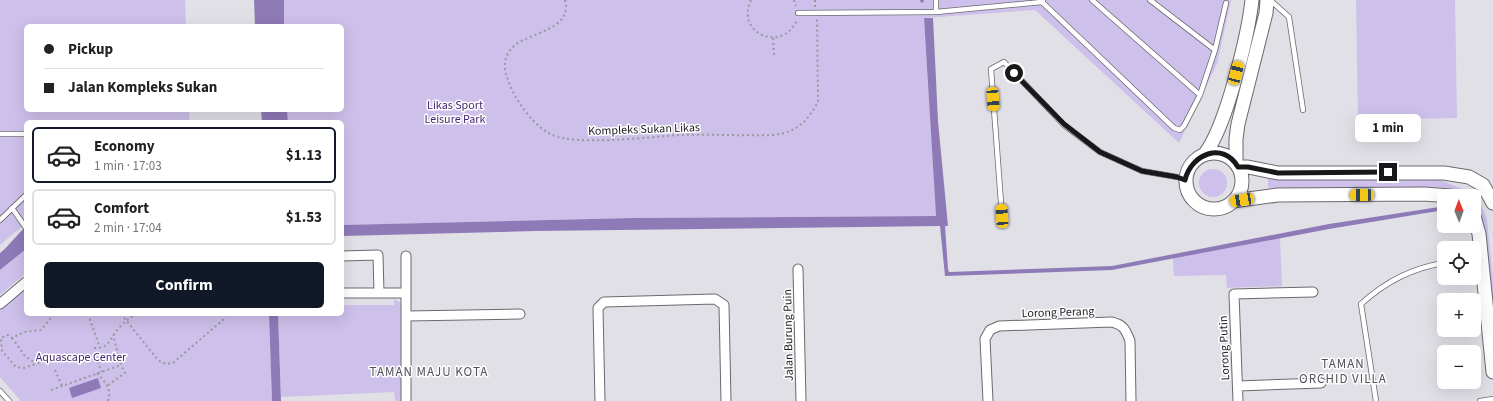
<!DOCTYPE html>
<html lang="en">
<head>
<meta charset="utf-8">
<style>
  :root { --surface:#fff; --page:#f2f2f2; --text:#222; --muted:#767676; --line:#e0e0e0; --accent:#111827 }
  body { margin:0; font-family:"Source Sans 3",sans-serif; background:var(--page); color:var(--text); height:100vh; display:flex; flex-direction:column; font-size:15px; white-space:nowrap }
  * { box-sizing:border-box; margin:0 }
  p { font-size:13px; color:var(--muted) }
  .icon { flex:none; width:22px; height:22px; fill:none; stroke:currentColor; stroke-width:2; stroke-linecap:round; stroke-linejoin:round }
  .map { position:relative; flex:1; overflow:hidden }
  .sheet { position:absolute; left:24px; top:120px; width:320px; height:196px; display:flex; flex-direction:column; background:var(--surface); border-radius:6px; box-shadow:0 4px 16px #0002 }
  .sheet>* { flex:none }
  .hud { position:absolute; left:24px; top:24px; width:320px; height:88px; border-radius:6px; box-shadow:0 4px 16px #0002; display:grid; align-content:center; height:88px; padding:0 20px; background:var(--surface) }
  .needle { width:26px; rotate:359deg }
  .tools { position:absolute; left:1437px; top:189px; display:grid; gap:8px }
  .tools a { display:grid; place-items:center; width:44px; height:44px; border-radius:6px; background:var(--surface); box-shadow:0 4px 16px #0002; font-size:20px }
  .end { position:absolute; width:18px; height:18px; margin:-9px; border:5px solid #18171a; background:#fff; box-shadow:0 0 0 2px #fff }
  .from { border-radius:50% }
  .bubble { position:absolute; height:28px; border-radius:6px; background:var(--surface); box-shadow:0 4px 16px #0002; font-size:13px; font-weight:700; line-height:28px; text-align:center }
  .car { position:absolute; width:12px; height:24px; margin:-12px -6px; border-radius:5px; box-shadow:0 0 3px 1px #0007; background:linear-gradient(#f5c518 24%,#345 0 40%,#f5c518 0 76%,#345 0 86%,#f5c518 0) }
  .hud b { display:flex; align-items:center; gap:14px; height:38px; font-size:15px }
  .hud b+b { border-top:1px solid var(--line) }
  .hud i { width:10px; height:10px; background:var(--text) }
  ul { padding:7px 0 0; list-style:none }
  li { display:flex; align-items:center; gap:12px; height:56px; margin:0 8px 6px; padding:0 12px; border:2px solid var(--line); border-radius:6px }
  li div { flex:1 }
  li b { display:block; font-size:15px }
  li em { font-style:normal; font-weight:700 }
  li.current { border-color:var(--accent) }
  li>.icon { width:36px; height:36px; stroke-width:1.5 }
  .cta { display:flex; gap:8px; margin-top:auto; padding:8px 20px }
  .cta a { flex:1; height:46px; border-radius:6px; background:var(--accent); color:#fff; font-size:16px; font-weight:700; line-height:46px; text-align:center }
  .map>svg:first-child { display:block }
  .green { fill:#cdc0ea }
  .water { fill:#8f7ab8 }
  .lines { fill:none; stroke-linecap:round; stroke-linejoin:round }
  .stream { stroke:#8f7ab8; stroke-width:3.5 }
  .lane-casing { stroke:#6b696f; stroke-width:6 }
  .street-casing { stroke:#6b696f; stroke-width:11 }
  .secondary-casing { stroke:#6b696f; stroke-width:15 }
  .path { stroke:#9a989e; stroke-width:2; stroke-dasharray:2 3; stroke-linecap:butt }
  .lane { stroke:#fff; stroke-width:4.5 }
  .street { stroke:#fff; stroke-width:9 }
  .secondary { stroke:#fff; stroke-width:13 }
  .route { stroke:#18171a; stroke-width:5 }
  .labels { text-anchor:middle; stroke-width:3; stroke-linejoin:round; paint-order:stroke }
  .park-label { font-size:12px; fill:#462772; stroke:#fff }
  .street-label { font-size:12px; fill:#18171a; stroke:#fff }
  .neighbourhood-label { font-size:13px; letter-spacing:1px; fill:#545258; stroke:#fff }
</style>
</head>
<body>
<div class="map">
<svg width="1493" height="401" viewBox="0 0 1493 401">
  <rect width="100%" height="100%" fill="#e2e0e7"/>
  <path class="green" d="M0 0H185L186 26H26V110H189L190 122H26V223L0 245Z
    M284 0H1231L1217 64 1179 143 1035 10 924 18 936 216 634 218 342 225V122H288L287 110H342V26H284Z
    M1356 0H1455L1457 118 1358 120Z
    M1199 183a14 14 0 1 1 28 0a14 14 0 1 1-28 0Z
    M1268 177 1435 178 1470 192 1480 202 1487 220 1493 279V315L1485 230 1474 196 1448 188 1435 187 1268 188Z
    M1280 238 1282 286 1227 288 1226 275 1174 276 1173 258Z
    M26 249V273L0 295V270Z
    M26 288V314H269L272 401H21L0 377V310Z
    M394 299 400 302 402 306 401 401H395L394 392 281 397 278 314H342V305H394Z"/>
  <path class="water" d="M254 0H284V26H255Z
    M924 18H933L938 121 948 226H945L948 269 949 272 1112 266 1329 224 1439 207 1444 210 1329 229 1112 270 945 276 940 226 535 231 342 236V225L634 218 936 216Z
    M261 110H287L288 122H262Z
    M26 227V249L0 270V253C10 245 16 235 26 227Z
    M269 314H278L281 401H272Z
    M98 378 101 388 72 398 69 388Z"/>
  <g class="lines">
    <path class="stream" d="M922 0V1"/>
    <g class="lane-casing">
      <path id="lane" d="M936 0V12
        M1043 0 1042 2 1174 128 1180 130 1184 126 1200 95
        M1092 0 1200 95 1215 50
        M1150 0 1215 50 1226 3
        M1270 0 1289 17 1303 110
        M798 13 936 12 1042 2
        M0 134H26
        M12 208 26 228
        M1002 216 991 69 1004 62 1064 125 1100 152 1142 171 1177 177 1185 180
        M0 220 26 195
        M0 391 9 401
        M1376 401 1361 304C1385 282 1411 268 1444 263
        M1480 401 1493 399"/>
    </g>
    <g class="street-casing">
      <path id="street" d="M342 256 378 255 379 293
        M406 256V401
        M798 269 801 401
        M342 293H406
        M0 304 26 282
        M407 316 520 314
        M1238 386 1321 383
        M600 401 598 308 604 302 715 299 724 305 726 401
        M988 401 985 339 990 330 999 326 1111 322C1123 324 1126 330 1130 341L1131 401
        M1238 401 1234 294 1313 292"/>
    </g>
    <g class="secondary-casing">
      <path id="secondary" d="M1186 181a28 28 0 1 1 56 0a28 28 0 1 1-56 0Z
        M1204 155C1226 128 1248 35 1252 0
        M1236 164V139L1238 124 1266 13 1267 0
        M1238 167H1248L1278 173H1444L1469 177 1483 185 1493 203
        M1233 201 1278 195 1424 194 1451 196
        M1474 216 1479 234 1493 372"/>
    </g>
    <path class="path" d="M565 0C573 30 530 32 514 46 501 58 504 71 510 85 517 103 534 126 552 135 578 146 648 137 679 135 710 134 742 136 773 135 797 132 806 123 818 102L817 19
      M751 0C735 33 782 54 797 20
      M794 0 796 6
      M815 0V7
      M773 38 774 55
      M88 314 100 348
      M121 314 158 360C163 364 167 364 173 363L224 319 225 314
      M12 338 25 356 35 363
      M94 348C109 349 110 338 119 328 124 322 130 318 136 314
      M95 357 102 372
      M44 361 24 368 16 367 2 351 1 338 8 335 12 338 24 332 41 330 54 314
      M55 370 62 386
      M97 373C105 382 112 389 108 401
      M108 385 125 373 121 365 113 335
      M51 390 121 365"/>
    <use href="#lane" class="lane"/>
    <use href="#street" class="street"/>
    <use href="#secondary" class="secondary"/>
  </g>
  <g class="lines">
    <path class="route" d="M1014 73 1064 124 1100 152 1142 171 1177 177 1185 180C1191 154 1223 141 1238 167H1248L1278 173 1388 172"/>
  </g>
  <g class="labels">
    <g class="park-label">
      <text x="455" y="109">Likas Sport<tspan x="455" dy="14">Leisure Park</tspan></text>
      <text x="81" y="361">Aquascape Center</text>
    </g>
    <g class="street-label">
      <text transform="translate(644 129) rotate(-2)" y="4">Kompleks Sukan Likas</text>
      <text transform="translate(1058 312) rotate(-2)" y="4">Lorong Perang</text>
      <text transform="translate(788 335) rotate(-91)" y="4">Jalan Burung Puin</text>
      <text transform="translate(1224 348) rotate(-92)" y="4">Lorong Putin</text>
    </g>
    <g class="neighbourhood-label">
      <text x="1343" y="368">TAMAN<tspan x="1343" dy="15">ORCHID VILLA</tspan></text>
      <text x="429" y="376">TAMAN MAJU KOTA</text>
    </g>
  </g>
</svg>
<div class="tools">
<a><svg class="needle" viewBox="-14 -14 28 28"><path d="M0-13l5 13h-10z" fill="#e53935"/><path d="M0 13l5-13h-10z" fill="#767676"/></svg></a>
<a><svg class="icon" aria-label="locate" viewBox="0 0 24 24"><circle cx="12" cy="12" r="6"/><path d="M12 2v4M12 18v4M2 12h4M18 12h4"/></svg></a>
<a>+</a>
<a>−</a>
</div>
<i class="end from" style="left:1014px;top:73px"></i>
<i class="end" style="left:1388px;top:172px"></i>
<div class="bubble" style="left:1355px;top:114px;width:66px">1 min</div>
<i class="car" style="left:1236px;top:73px;rotate:15deg"></i>
<i class="car" style="left:993px;top:99px;rotate:176deg"></i>
<i class="car" style="left:1362px;top:195px;rotate:270deg"></i>
<i class="car" style="left:1242px;top:200px;rotate:260deg"></i>
<i class="car" style="left:1002px;top:216px;rotate:356deg"></i>
<div class="hud">
<b><i class="from"></i>Pickup</b>
<b><i></i>Jalan Kompleks Sukan</b>
</div>
<section class="sheet">
<ul>
<li class="current"><svg class="icon" aria-label="car" viewBox="0 0 24 24"><path d="M5 17H2v-5l4-1 3-4h7l3 4 3 1v5h-3M9 17h6M6 11h13"/><circle cx="7" cy="17" r="2"/><circle cx="17" cy="17" r="2"/></svg><div><b>Economy</b><p>1 min · 17:03</p></div><em>$1.13</em></li>
<li><svg class="icon" aria-label="car" viewBox="0 0 24 24"><path d="M5 17H2v-5l4-1 3-4h7l3 4 3 1v5h-3M9 17h6M6 11h13"/><circle cx="7" cy="17" r="2"/><circle cx="17" cy="17" r="2"/></svg><div><b>Comfort</b><p>2 min · 17:04</p></div><em>$1.53</em></li>
</ul>
<div class="cta"><a>Confirm</a></div>
</section>
</div>
</body>
</html>
